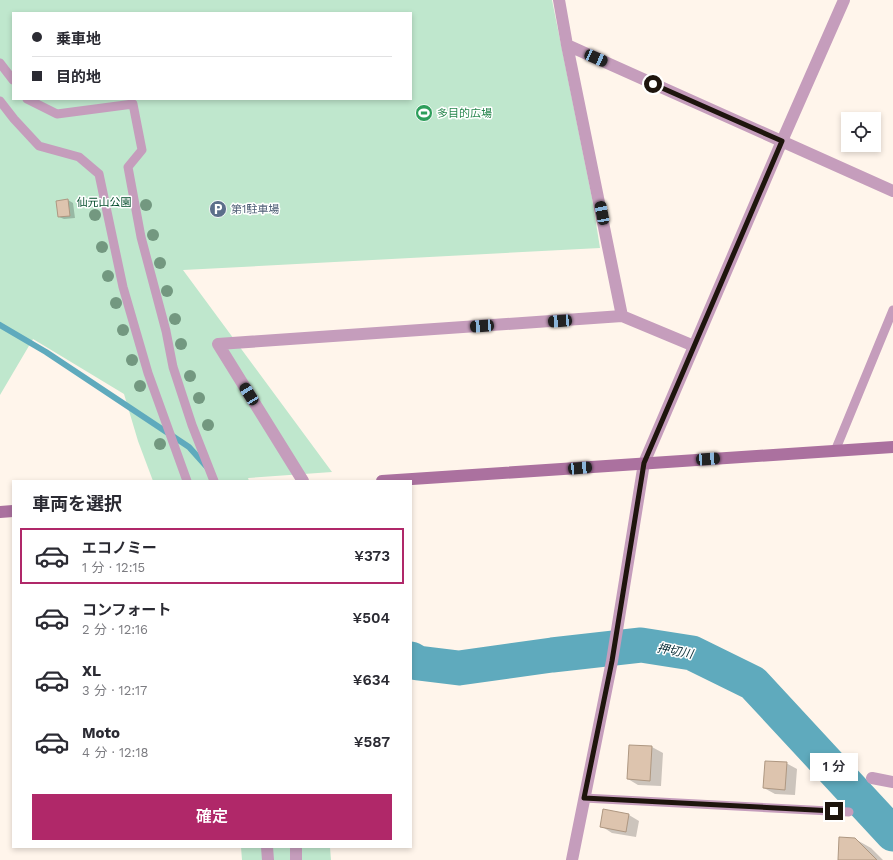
<!DOCTYPE html>
<html lang="ja">
<head>
<meta charset="utf-8">
<style>
  :root { --surface:#fff; --page:#f7f7f7; --text:#2b2b33; --muted:#7c7c81; --line:#e1e1e2; --accent:#b02869 }
  body { margin:0; font-family:"Work Sans","Noto Sans JP",sans-serif; background:var(--page); color:var(--text); height:100vh; display:flex; flex-direction:column; font-size:15px; white-space:nowrap }
  * { box-sizing:border-box; margin:0 }
  p { font-size:13px; color:var(--muted) }
  .icon { flex:none; width:22px; height:22px; fill:none; stroke:currentColor; stroke-width:2; stroke-linecap:round; stroke-linejoin:round }
  .map { position:relative; flex:1; overflow:hidden }
  .panel { position:absolute; left:12px; top:480px; width:400px; height:368px; display:flex; flex-direction:column; background:var(--surface); border-radius:0px; box-shadow:0 2px 6px #0003 }
  .panel>* { flex:none }
  .hud { position:absolute; left:12px; top:12px; width:400px; height:88px; border-radius:0px; box-shadow:0 2px 6px #0003; display:grid; align-content:center; height:88px; padding:0 20px; background:var(--surface) }
  .controls { position:absolute; left:841px; top:112px; display:grid; gap:8px }
  .controls a { display:grid; place-items:center; width:40px; height:40px; border-radius:0px; background:var(--surface); box-shadow:0 2px 6px #0003; font-size:20px }
  .end { position:absolute; width:18px; height:18px; margin:-9px; border:5px solid #1e150d; background:#fff; box-shadow:0 0 0 2px #fff }
  .from { border-radius:50% }
  .bubble { position:absolute; height:28px; border-radius:0px; background:var(--surface); box-shadow:0 2px 6px #0003; font-size:13px; font-weight:600; line-height:28px; text-align:center }
  .car { position:absolute; width:12px; height:24px; margin:-12px -6px; border-radius:5px; box-shadow:0 0 3px 1px #0007; background:linear-gradient(#222 24%,#8ab4d8 0 40%,#222 0 76%,#8ab4d8 0 86%,#222 0) }
  .hud b { display:flex; align-items:center; gap:14px; height:38px; font-size:15px }
  .hud b+b { border-top:1px solid var(--line) }
  .hud i { width:10px; height:10px; background:var(--text) }
  ul { padding:0; list-style:none }
  li { display:flex; align-items:center; gap:12px; height:56px; margin:0 8px 6px; padding:0 12px; border:2px solid transparent; border-radius:0px }
  li div { flex:1 }
  li b { display:block; font-size:15px }
  li em { font-style:normal; font-weight:600 }
  li.on { border-color:var(--accent) }
  li>.icon { width:36px; height:36px; stroke-width:1.5 }
  h2 { padding:0 20px; font-size:18px; line-height:48px }
  .button { display:flex; gap:8px; margin-top:auto; padding:8px 20px }
  .button a { flex:1; height:46px; border-radius:0px; background:var(--accent); color:#fff; font-size:16px; font-weight:600; line-height:46px; text-align:center }
  .map>svg:first-child { display:block }
  .green { fill:#bfe7cd; fill-rule:evenodd }
  .shadow { fill:#0003 }
  .lines { fill:none; stroke-linecap:round; stroke-linejoin:round }
  .stream { stroke:#5faabd; stroke-width:6 }
  .river { stroke:#5faabd; stroke-width:35 }
  .building { fill:#ddc4ae; stroke:#ae9781 }
  .lane { stroke:#c59dbc; stroke-width:9 }
  .street { stroke:#c59dbc; stroke-width:12 }
  .secondary { stroke:#ab719f; stroke-width:12 }
  .tree { fill:#739880 }
  .route { stroke:#1e150d; stroke-width:5 }
  .labels { text-anchor:middle; stroke-width:3; stroke-linejoin:round; paint-order:stroke }
  .leisure-label { font-size:11px; fill:#27864d; stroke:#fff; text-anchor:start }
  .park-label { font-size:11px; fill:#004b29; stroke:#fff }
  .service-label { font-size:11px; fill:#4e5e75; stroke:#fff; text-anchor:start }
  .water-label { font-size:12px; font-style:italic; fill:#0b3039; stroke:#fff }
</style>
</head>
<body>
<div class="map">
<svg width="893" height="860" viewBox="0 0 893 860">
  <rect width="100%" height="100%" fill="#fff5eb"/>
  <path class="green" d="M0 0H552L592 198 600 248 183 270 332 472 248 478 249 481H153L138 441 124 394 33 339 0 395ZM13 13H411V99H13Z
    M241 847H330L331 860H242Z"/>
  <path class="shadow" d="M68 200 73 203 75 218 64 219 59 217Z
    M630 746 652 747 663 753 661 786 638 785 628 779Z
    M786 763 797 769 795 795 775 794 764 788Z
    M629 815 639 821 636 837 612 833 601 826Z
    M855 839 871 848 883 860H839Z"/>
  <g class="lines">
    <path class="stream" d="M0 325 46 352 189 447 206 466"/>
    <path class="river" d="M411 659 418 663 459 668 552 655 641 645 692 653 753 683 893 834"/>
  </g>
  <path class="building" d="M68 199 70 216 58 217 56 201Z
    M629 745 652 746 650 781 627 779Z
    M765 761 787 762 785 790 763 788Z
    M603 809 629 814 626 832 600 827Z
    M839 837 855 838 877 860H838Z"/>
  <g class="lines">
    <path class="lane" d="M0 63 13 80
      M27 99 57 114 133 104 142 150 128 167 141 237 166 331 173 367 192 425 214 481
      M0 101 14 119 39 146 79 157 99 174 123 287 148 373 187 481
      M835 451 893 310
      M584 798 849 812"/>
    <path class="street" d="M559 0 567 45
      M694 346 622 316 567 45 893 191
      M303 481 218 344 622 316
      M872 778 893 782
      M267 847 268 860
      M296 860V847
      M572 860 612 661 644 463 782 141 844 0"/>
    <path class="secondary" d="M382 481 893 447
      M0 512 13 511"/>
  </g>
  <g class="tree">
    <circle cx="146" cy="205" r="6"/>
    <circle cx="95" cy="215" r="6"/>
    <circle cx="153" cy="235" r="6"/>
    <circle cx="102" cy="247" r="6"/>
    <circle cx="160" cy="263" r="6"/>
    <circle cx="108" cy="276" r="6"/>
    <circle cx="167" cy="291" r="6"/>
    <circle cx="116" cy="303" r="6"/>
    <circle cx="175" cy="319" r="6"/>
    <circle cx="123" cy="330" r="6"/>
    <circle cx="181" cy="344" r="6"/>
    <circle cx="132" cy="360" r="6"/>
    <circle cx="190" cy="376" r="6"/>
    <circle cx="140" cy="386" r="6"/>
    <circle cx="199" cy="398" r="6"/>
    <circle cx="208" cy="425" r="6"/>
    <circle cx="160" cy="444" r="6"/>
  </g>
  <g class="lines">
    <path class="route" d="M653 84 782 141 644 463 612 661 584 798 834 811"/>
  </g>
  <defs>
    <g id="stadium-disc" transform="scale(0.9)"><circle r="9.5" fill="#2e9e5b" stroke="#fff"/><path d="M0-5a6.5 5 0 1 0 0 10a6.5 5 0 1 0 0-10ZM-3.5-1.8h7v3.6h-7Z" fill="#fff"/></g>
    <g id="parking-disc" transform="scale(0.9)"><circle r="9.5" fill="#5c6f8a" stroke="#fff"/><path d="M-3.5-5.5H1a3.5 3.5 0 0 1 0 7H-1V5.5H-3.5ZM-1-3.4V-.6H.8a1.4 1.4 0 0 0 0-2.8Z" fill="#fff"/></g>
  </defs>
  <g fill-rule="evenodd">
    <use href="#stadium-disc" x="424" y="113"/>
    <use href="#parking-disc" x="218" y="209"/>
  </g>
  <g class="labels">
    <g class="leisure-label">
      <text x="437" y="117">多目的広場</text>
    </g>
    <g class="park-label">
      <text x="104" y="206">仙元山公園</text>
    </g>
    <g class="service-label">
      <text x="231" y="213">第1駐車場</text>
    </g>
    <g class="water-label">
      <text transform="translate(675 651) rotate(11)" y="4">押切川</text>
    </g>
  </g>
</svg>
<div class="controls">
<a><svg class="icon" aria-label="locate" viewBox="0 0 24 24"><circle cx="12" cy="12" r="6"/><path d="M12 2v4M12 18v4M2 12h4M18 12h4"/></svg></a>
</div>
<i class="end from" style="left:653px;top:84px"></i>
<i class="end" style="left:834px;top:811px"></i>
<div class="bubble" style="left:810px;top:753px;width:48px">1 分</div>
<i class="car" style="left:596px;top:58px;rotate:114deg"></i>
<i class="car" style="left:602px;top:213px;rotate:349deg"></i>
<i class="car" style="left:560px;top:321px;rotate:266deg"></i>
<i class="car" style="left:482px;top:326px;rotate:266deg"></i>
<i class="car" style="left:249px;top:394px;rotate:328deg"></i>
<i class="car" style="left:708px;top:459px;rotate:86deg"></i>
<i class="car" style="left:580px;top:468px;rotate:85deg"></i>
<div class="hud">
<b><i class="from"></i>乗車地</b>
<b><i></i>目的地</b>
</div>
<section class="panel">
<h2>車両を選択</h2>
<ul>
<li class="on"><svg class="icon" aria-label="car" viewBox="0 0 24 24"><path d="M5 17H2v-5l4-1 3-4h7l3 4 3 1v5h-3M9 17h6M6 11h13"/><circle cx="7" cy="17" r="2"/><circle cx="17" cy="17" r="2"/></svg><div><b>エコノミー</b><p>1 分 · 12:15</p></div><em>¥373</em></li>
<li><svg class="icon" aria-label="car" viewBox="0 0 24 24"><path d="M5 17H2v-5l4-1 3-4h7l3 4 3 1v5h-3M9 17h6M6 11h13"/><circle cx="7" cy="17" r="2"/><circle cx="17" cy="17" r="2"/></svg><div><b>コンフォート</b><p>2 分 · 12:16</p></div><em>¥504</em></li>
<li><svg class="icon" aria-label="car" viewBox="0 0 24 24"><path d="M5 17H2v-5l4-1 3-4h7l3 4 3 1v5h-3M9 17h6M6 11h13"/><circle cx="7" cy="17" r="2"/><circle cx="17" cy="17" r="2"/></svg><div><b>XL</b><p>3 分 · 12:17</p></div><em>¥634</em></li>
<li><svg class="icon" aria-label="car" viewBox="0 0 24 24"><path d="M5 17H2v-5l4-1 3-4h7l3 4 3 1v5h-3M9 17h6M6 11h13"/><circle cx="7" cy="17" r="2"/><circle cx="17" cy="17" r="2"/></svg><div><b>Moto</b><p>4 分 · 12:18</p></div><em>¥587</em></li>
</ul>
<div class="button"><a>確定</a></div>
</section>
</div>
</body>
</html>
